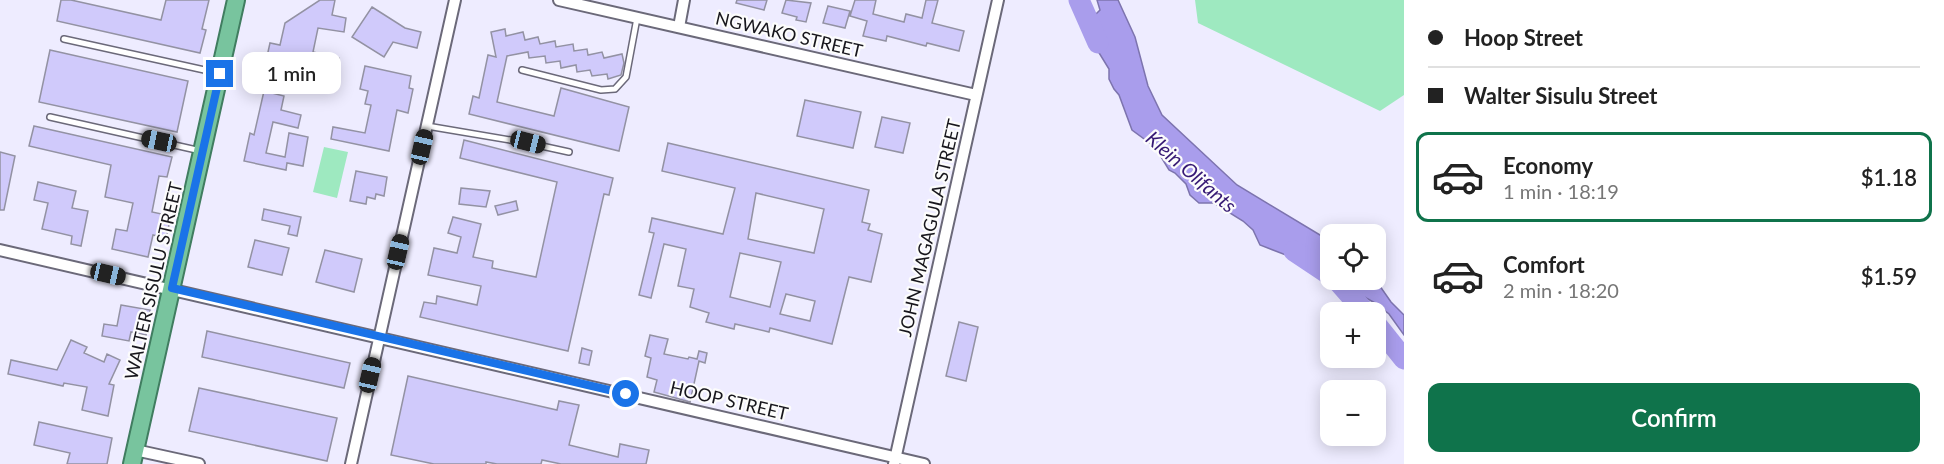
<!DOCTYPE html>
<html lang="en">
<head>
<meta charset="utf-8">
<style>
  :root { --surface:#fff; --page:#f6f6f6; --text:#222; --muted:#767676; --line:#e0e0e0; --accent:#0f734b }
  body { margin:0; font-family:Lato,sans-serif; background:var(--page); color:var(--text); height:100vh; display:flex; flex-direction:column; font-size:22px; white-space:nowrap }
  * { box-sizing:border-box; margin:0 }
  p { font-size:20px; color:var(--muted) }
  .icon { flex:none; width:33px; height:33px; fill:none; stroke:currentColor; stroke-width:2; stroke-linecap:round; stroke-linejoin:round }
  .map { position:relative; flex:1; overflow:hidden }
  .sheet { display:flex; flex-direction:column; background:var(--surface); width:540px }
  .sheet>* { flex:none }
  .hud { display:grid; align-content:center; height:132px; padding:0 24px; background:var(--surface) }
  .tools { position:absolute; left:1320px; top:224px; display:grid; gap:12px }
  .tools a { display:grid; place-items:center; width:66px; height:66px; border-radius:12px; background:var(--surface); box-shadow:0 3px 15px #0003; font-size:30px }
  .end { position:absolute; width:27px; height:27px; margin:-14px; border:8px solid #1a73e8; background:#fff; box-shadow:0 0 0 3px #fff }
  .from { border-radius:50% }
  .bubble { position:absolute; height:42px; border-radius:12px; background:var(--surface); box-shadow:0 3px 15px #0003; font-size:20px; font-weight:600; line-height:42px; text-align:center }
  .car { position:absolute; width:18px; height:36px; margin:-18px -9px; border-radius:8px; box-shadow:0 0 4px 2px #0007; background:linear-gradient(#222 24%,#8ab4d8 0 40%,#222 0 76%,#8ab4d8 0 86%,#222 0) }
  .hud b { display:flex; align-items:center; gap:21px; height:57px; font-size:22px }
  .hud b+b { border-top:2px solid var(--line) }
  .hud i { width:15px; height:15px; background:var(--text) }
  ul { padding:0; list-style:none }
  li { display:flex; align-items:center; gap:18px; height:90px; margin:0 12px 9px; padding:0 12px; border:3px solid transparent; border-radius:12px }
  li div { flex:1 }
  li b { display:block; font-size:22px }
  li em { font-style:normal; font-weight:600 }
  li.current { border-color:var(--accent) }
  li>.icon { width:54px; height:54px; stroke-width:1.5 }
  .action { display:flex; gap:12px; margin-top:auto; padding:12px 24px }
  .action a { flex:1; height:69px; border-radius:12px; background:var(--accent); color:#fff; font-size:24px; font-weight:600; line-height:69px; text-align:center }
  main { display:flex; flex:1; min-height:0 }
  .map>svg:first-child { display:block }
  .green { fill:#9ee9c0 }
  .water { fill:#a99dec; stroke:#7d74ae; stroke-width:1.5 }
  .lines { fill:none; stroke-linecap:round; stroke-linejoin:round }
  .river { stroke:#a99dec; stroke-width:21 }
  .building { fill:#d0cafb; stroke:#9392a3; stroke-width:1.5; fill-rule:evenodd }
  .service-casing { stroke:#6b6979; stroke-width:8 }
  .minor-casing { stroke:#6b6979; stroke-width:14 }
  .trunk-casing { stroke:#407d60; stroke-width:20 }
  .service { stroke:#fff; stroke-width:5 }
  .minor { stroke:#fff; stroke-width:10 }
  .trunk { stroke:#78c49e; stroke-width:16 }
  .route { stroke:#1a73e8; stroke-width:8 }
  .labels { text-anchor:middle; stroke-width:4.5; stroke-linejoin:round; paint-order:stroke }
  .street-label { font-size:18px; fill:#17161c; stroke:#fcfcfc }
  .water-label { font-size:20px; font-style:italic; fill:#361974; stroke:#fcfcfc }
</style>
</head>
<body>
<main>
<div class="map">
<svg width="1404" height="464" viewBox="0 0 1404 464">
  <rect width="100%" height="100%" fill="#eeecff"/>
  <path class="green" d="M1195 0H1404V95L1380 111 1198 23Z
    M324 147 348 152 337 198 313 192Z"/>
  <path class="water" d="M1097 0H1118L1135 37 1148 86 1162 115 1237 185 1330 241V272L1260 245 1253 230 1243 221 1214 203H1199L1190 195 1186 184 1175 173 1169 170 1155 147 1132 130 1119 95 1114 89 1109 79V69L1085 30 1084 21 1088 13 1095 15 1100 10Z
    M1347 279H1375L1391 302 1404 315V335L1389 314 1375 303 1359 294Z"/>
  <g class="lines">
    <path class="river" d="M1079 0 1098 43
      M1294 251 1330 275
      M1336 279 1365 312
      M1376 324 1404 359"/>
  </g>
  <path class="building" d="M61 0H71L161 20 166 0H209L202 29 206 30 200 53 57 21Z
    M320 0H335L332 15 346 18 344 32 318 28 313 52 339 58 333 90 314 85 315 81 264 70 270 43 280 45 285 23Z
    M737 0H767L764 10 736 3Z
    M786 0 811 3 806 22 796 20 797 17 782 13Z
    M855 0H876L873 14 904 22 906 14 922 18 926 0H938L932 23 964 31 959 51 927 43 926 46 887 36 886 41 863 36 867 21 850 16Z
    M828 6 850 11 845 28 823 23Z
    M372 7 405 28 421 32 417 48 393 42 384 57 352 37Z
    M505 29 506 36 523 32 525 40 538 37 540 44 555 41 556 47 573 44 574 51 587 49 588 55 602 52 604 58 622 54 624 63 621 75 608 79 607 74 592 76 590 70 577 72 576 65 561 68 560 61 546 63 545 56 529 58 528 52 507 56 497 102 554 116 561 88 629 107 619 151 469 114 473 96 479 98 488 55 496 57 491 32Z
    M50 50 188 81 177 132 39 102Z
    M365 66 411 76 409 88 413 89 408 113 397 110 389 151 331 139 333 127 365 133 371 105 365 104 368 91 360 89Z
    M264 91 284 96 281 110 301 115 298 128 273 122 266 153 285 157 289 133 308 137 303 166 287 163 286 170 244 161 250 133 254 135Z
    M805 100 861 112 853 148 797 136Z
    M882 117 910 123 903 153 875 147Z
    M34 126 172 157 167 177 159 176 152 212 171 216 166 238 153 235 148 257 112 249 116 229 127 231 133 203 105 197 111 165 29 146Z
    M464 140 613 178 609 195 604 194 568 351 420 317 424 302 436 304 437 296 477 305 481 286 428 275 434 248 457 253 461 237 448 233 453 217 481 224 473 257 493 261 492 268 536 277 557 182 460 158Z
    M668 143 869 190 862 222 870 224 868 230 882 234 871 282 849 277 832 344 770 328 769 332 735 324 734 329 706 322 709 313 690 307 694 289 678 286 686 249 664 244 651 298 639 295 654 233 649 232 652 218 723 234 735 188 662 171ZM756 193 824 209 814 253 748 239ZM740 253 781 262 770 307 730 297ZM786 294 815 301 810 321 780 314Z
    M0 152 15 156 4 210H0Z
    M356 171 387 177 384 196 376 194 375 199 367 197 366 204 350 201Z
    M38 182 76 191 72 208 88 211 81 246 71 244 72 236 42 229 48 203 34 200Z
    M461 188 490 191 486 207 459 204Z
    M516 201 518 210 498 215 495 206Z
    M264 209 301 217 297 236 288 234 290 226 262 220Z
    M255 240 289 248 282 275 248 267Z
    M325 250 362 259 354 292 316 282Z
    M121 305 150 310 146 335 131 332 129 341 102 336 104 324 117 326Z
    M959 322 978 327 966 381 946 376Z
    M207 331 350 363 344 388 202 357Z
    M650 335 668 339 664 354 688 359 689 357 697 359 699 351 707 353 705 363 699 361 690 402 654 392 657 380 647 377 651 358 645 356Z
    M71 340 87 347 84 353 104 362 107 354 120 360 109 384 114 385 108 416 82 410 87 387 64 383 63 386 8 374 11 360 57 370Z
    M582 348 592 351 589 365 579 363Z
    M408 376 557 410 559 401 579 405 569 445 618 457 620 444 649 450 646 464H561L542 460 541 464H497L486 462V464H434L391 455Z
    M199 388 337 418 327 461 189 431Z
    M39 422 112 438 107 464H67L70 453 34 445Z"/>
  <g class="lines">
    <g class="service-casing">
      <path id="service" d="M64 39 218 73
        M522 70 601 90 615 89 626 77 637 18
        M50 117 201 151
        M427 126 528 143 569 152"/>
    </g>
    <g class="minor-casing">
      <path id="minor" d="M559 0 976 95
        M679 27 684 0
        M0 250 924 464
        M135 450 199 464
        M351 464 455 0
        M894 464 998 0"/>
    </g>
    <g class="trunk-casing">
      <path id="trunk" d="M132 464 236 0"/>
    </g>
    <use href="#service" class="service"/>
    <use href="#minor" class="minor"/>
    <use href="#trunk" class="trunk"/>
  </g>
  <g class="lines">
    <path class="route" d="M220 74 172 288 626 394"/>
  </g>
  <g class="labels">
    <g class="street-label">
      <text transform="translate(789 35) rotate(13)" y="6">NGWAKO STREET</text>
      <text transform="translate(930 228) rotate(-77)" y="6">JOHN MAGAGULA STREET</text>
      <text transform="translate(154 281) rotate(-77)" y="6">WALTER SISULU STREET</text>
      <text transform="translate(729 401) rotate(13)" y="6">HOOP STREET</text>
    </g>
    <g class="water-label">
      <text transform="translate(1191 172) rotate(41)" y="7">Klein Olifants</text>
    </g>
  </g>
</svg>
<div class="tools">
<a><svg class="icon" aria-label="locate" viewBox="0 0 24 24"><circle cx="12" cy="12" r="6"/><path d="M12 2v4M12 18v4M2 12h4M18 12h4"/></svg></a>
<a>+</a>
<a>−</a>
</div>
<i class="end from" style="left:626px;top:394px"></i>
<i class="end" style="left:220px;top:74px"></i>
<div class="bubble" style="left:242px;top:52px;width:99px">1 min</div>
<i class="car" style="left:159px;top:141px;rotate:282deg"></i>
<i class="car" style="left:528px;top:142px;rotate:104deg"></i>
<i class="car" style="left:422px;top:147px;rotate:13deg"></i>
<i class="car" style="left:398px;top:252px;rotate:13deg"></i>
<i class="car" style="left:108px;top:274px;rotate:103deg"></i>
<i class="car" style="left:370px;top:375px;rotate:13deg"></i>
</div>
<section class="sheet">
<div class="hud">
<b><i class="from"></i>Hoop Street</b>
<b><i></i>Walter Sisulu Street</b>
</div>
<ul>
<li class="current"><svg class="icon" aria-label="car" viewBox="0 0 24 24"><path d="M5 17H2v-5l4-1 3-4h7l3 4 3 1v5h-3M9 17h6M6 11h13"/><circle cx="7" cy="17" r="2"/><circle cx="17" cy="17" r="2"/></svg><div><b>Economy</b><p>1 min · 18:19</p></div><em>$1.18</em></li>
<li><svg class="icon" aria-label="car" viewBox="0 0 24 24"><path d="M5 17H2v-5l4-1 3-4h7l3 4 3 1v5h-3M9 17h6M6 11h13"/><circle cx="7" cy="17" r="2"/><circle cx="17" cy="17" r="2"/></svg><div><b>Comfort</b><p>2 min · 18:20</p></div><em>$1.59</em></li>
</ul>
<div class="action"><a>Confirm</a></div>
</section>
</main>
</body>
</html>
